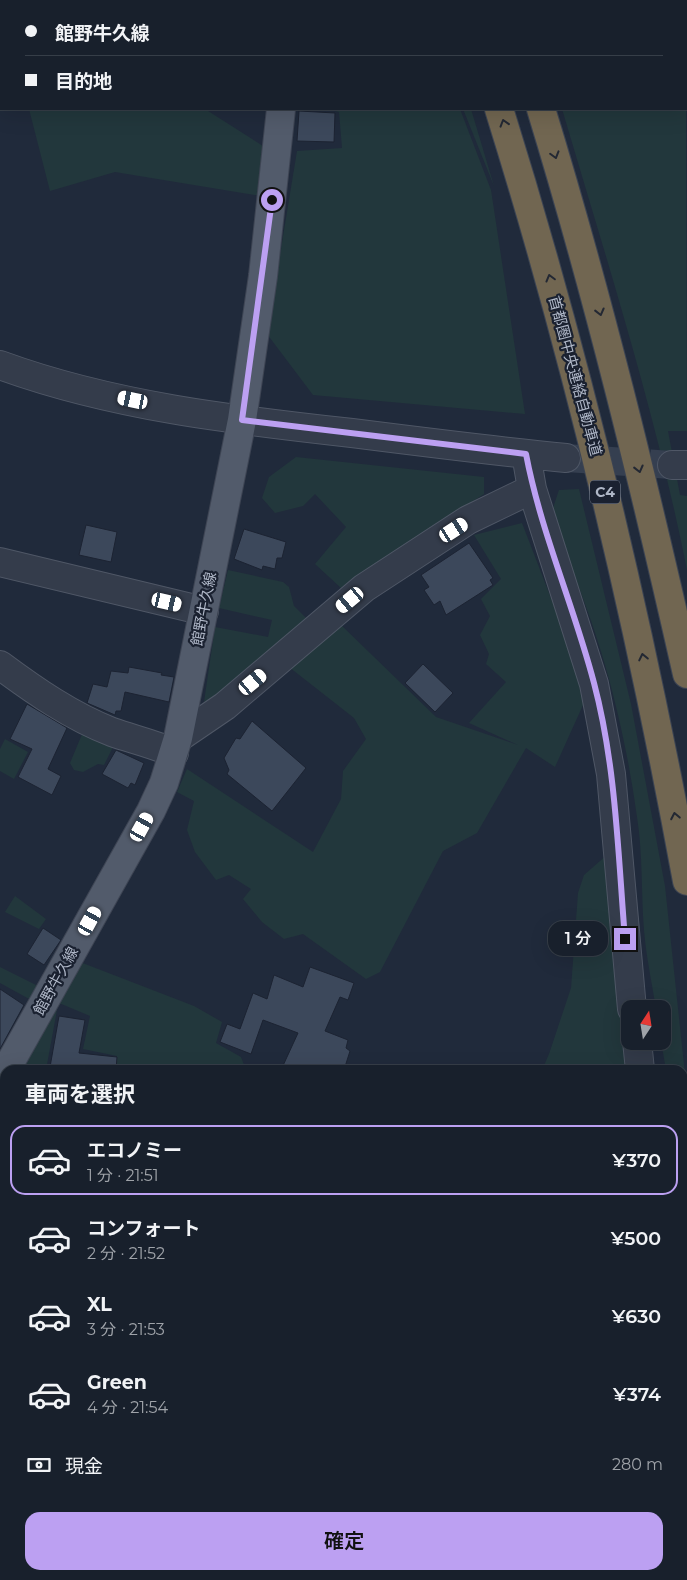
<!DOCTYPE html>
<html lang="ja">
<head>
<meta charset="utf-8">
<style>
  :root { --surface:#18202c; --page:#212834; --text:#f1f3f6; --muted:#9fa3a9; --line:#363e48; --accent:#bca0f2 }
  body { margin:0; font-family:Montserrat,"Noto Sans JP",sans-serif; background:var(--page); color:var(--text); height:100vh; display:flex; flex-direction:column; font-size:19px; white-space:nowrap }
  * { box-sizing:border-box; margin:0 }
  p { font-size:16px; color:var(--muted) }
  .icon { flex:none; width:28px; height:28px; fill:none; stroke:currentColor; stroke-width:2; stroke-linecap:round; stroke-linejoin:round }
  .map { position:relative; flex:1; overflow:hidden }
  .side { position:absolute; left:0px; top:1065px; width:688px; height:515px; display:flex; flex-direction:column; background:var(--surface); border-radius:15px 15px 0 0; box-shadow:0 5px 20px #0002,0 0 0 1px var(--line) }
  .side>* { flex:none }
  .top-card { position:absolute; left:0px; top:0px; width:688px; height:110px; box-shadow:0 5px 20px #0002,0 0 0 1px var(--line); display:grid; align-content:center; height:110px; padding:0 25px; background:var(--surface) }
  .needle { width:32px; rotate:12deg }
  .buttons { position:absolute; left:621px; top:1000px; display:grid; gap:10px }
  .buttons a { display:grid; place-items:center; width:50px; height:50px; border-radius:10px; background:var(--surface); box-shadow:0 5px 20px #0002,0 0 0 1px var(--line); font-size:25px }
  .end { position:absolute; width:22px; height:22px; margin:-11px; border:6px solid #bca0f2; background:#111; box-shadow:0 0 0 2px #111 }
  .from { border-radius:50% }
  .bubble { position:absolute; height:35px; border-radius:15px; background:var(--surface); box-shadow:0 5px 20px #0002,0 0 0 1px var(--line); font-size:16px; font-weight:600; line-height:35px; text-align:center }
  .car { position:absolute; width:15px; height:30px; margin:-15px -8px; border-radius:6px; box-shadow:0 0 4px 1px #0007; background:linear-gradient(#fff 24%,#345 0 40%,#fff 0 76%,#345 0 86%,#fff 0) }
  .top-card b { display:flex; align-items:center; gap:18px; height:48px; font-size:19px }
  .top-card b+b { border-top:1px solid var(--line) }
  .top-card i { width:12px; height:12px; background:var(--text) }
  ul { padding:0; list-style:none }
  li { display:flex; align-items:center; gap:15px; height:70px; margin:0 10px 8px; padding:0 15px; border:2px solid transparent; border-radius:15px }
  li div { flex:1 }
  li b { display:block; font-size:19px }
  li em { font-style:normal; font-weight:600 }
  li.on { border-color:var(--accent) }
  li>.icon { width:45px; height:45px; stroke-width:1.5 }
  h2 { padding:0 25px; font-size:22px; line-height:60px }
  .pay { display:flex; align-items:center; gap:12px; height:55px; padding:0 25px; font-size:19px }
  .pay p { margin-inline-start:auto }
  .primary-button { display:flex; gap:10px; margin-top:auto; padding:10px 25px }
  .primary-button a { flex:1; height:58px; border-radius:15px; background:var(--accent); color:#111; font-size:20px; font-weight:600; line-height:58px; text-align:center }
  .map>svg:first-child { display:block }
  .green { fill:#22373c }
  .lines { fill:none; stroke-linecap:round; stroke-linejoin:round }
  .stream { stroke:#334563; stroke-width:7 }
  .building { fill:#3c485b; stroke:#1c2332 }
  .minor-tunnel { stroke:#353f50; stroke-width:28; stroke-dasharray:28 14; stroke-linecap:butt }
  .minor-casing { stroke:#4f5766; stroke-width:30 }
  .major-casing { stroke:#3e4554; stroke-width:30 }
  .highway-casing { stroke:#3c4453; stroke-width:30 }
  .minor { stroke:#343c4b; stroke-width:28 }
  .major { stroke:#525b6b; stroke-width:28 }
  .highway { stroke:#716651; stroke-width:28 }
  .oneway { stroke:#232833 }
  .route { stroke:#bca0f2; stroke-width:6 }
  .labels { text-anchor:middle; stroke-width:4.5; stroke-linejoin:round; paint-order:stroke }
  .shield { fill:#1a2130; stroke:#828a9a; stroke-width:1 }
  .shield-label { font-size:14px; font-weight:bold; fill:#afb7c7 }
  .street-label { font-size:15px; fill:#afb7c7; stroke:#1a2130 }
</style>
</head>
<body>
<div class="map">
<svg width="687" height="1580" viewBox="0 0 687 1580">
  <rect width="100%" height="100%" fill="#202a3b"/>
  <path class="green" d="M1 0H184L2 1Z
    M302 0H419L420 1H302Z
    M529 0H641L643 1H530Z
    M686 78 687 431H668L680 495 687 496V570C656 414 607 261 562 109H686Z
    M29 109H205L266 148 267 197 115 172 50 191Z
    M327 109H460L491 190 525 414 313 395 267 334 297 151 342 148 339 112Z
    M463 109H471L494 186Z
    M296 457 484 477V494L341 588 315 564 346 527 315 494 303 506 275 513 262 498 269 477Z
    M579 489 631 704 665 886 687 1093V1189L682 1184V1070H666L661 1041 662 1009H656C652 983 646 956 644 930 641 893 643 854 637 817 623 715 595 612 549 520L559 490Z
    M522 523 588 694 555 767 526 748 477 833 443 851 380 972 366 979 303 934 284 939 262 922 243 899 251 889 229 875 216 880 195 852 187 830 194 801 177 792 187 769 313 852 341 799 343 771 366 739 354 718 289 667 340 624 436 717 518 745 469 723 506 682 486 664 489 654 480 635 490 616 481 599 501 579 474 535Z
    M228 570 283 582 289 587 294 606 310 622 222 702H204L215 627 268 637 272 620 219 608Z
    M85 727 116 741 104 765 98 764 83 772 74 770 70 763Z
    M5 739 28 752 14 779 0 771V749Z
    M608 854 628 1022 631 1070H542L549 1054 571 988 578 893 584 875Z
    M15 896 46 919 39 929 5 912Z
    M80 962 194 1006 222 1022 216 1043 241 1057 246 1070H116L117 1056 83 1049 90 1016 59 1003Z
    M0 967 38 986 31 1000 0 983Z
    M54 1006 57 1010 46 1070H18Z"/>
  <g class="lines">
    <path class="stream" d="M648 0 650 1"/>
  </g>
  <path class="building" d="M299 111 335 113 334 142 297 141Z
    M86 525 117 532 111 562 79 555Z
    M244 529 286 542 282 558H277L275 569 263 566 262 570 234 559Z
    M469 543 493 578 490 580 493 585 446 615 440 601 434 605 424 590 429 587 421 575Z
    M423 664 453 693 435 712 405 683Z
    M129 667 162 673 161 675 174 677 169 702 125 692 121 711H116L115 715 87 703 93 684 107 687 111 671 128 673Z
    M27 704 67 728 48 769 61 776 52 795 18 777 32 749 10 739Z
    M252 721 306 768 272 811 227 774 229 770 224 758 236 738 240 739Z
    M116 750 144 763 135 785 131 783 128 788 102 774Z
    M43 928 61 940 44 965 27 954Z
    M310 967 354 983 348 1000 340 997 325 1031 348 1040 346 1048 350 1051 344 1070H281L298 1033 263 1020 251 1054 220 1042 227 1024 240 1029 253 993 267 999 274 975 303 987Z
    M0 989 24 1005 0 1049Z
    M59 1016 85 1020 79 1053 117 1057 116 1070H68L50 1067Z"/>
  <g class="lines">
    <path class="minor-tunnel" d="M566 458 672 465"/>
    <g class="minor-casing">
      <path id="minor" d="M664 0 665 1
        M686 41 687 42
        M0 365C112 406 234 420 352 433 423 442 494 451 566 458
        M526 454 532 489 594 684 611 774 632 1009
        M672 465H687
        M0 562 204 611
        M0 665C35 691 71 716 112 732 132 739 154 744 174 753
        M178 738 225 706 364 588 468 520 532 489
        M637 1041 640 1070
        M0 1144H5
        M682 1219H687
        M682 1543 686 1580
        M0 1566 3 1580"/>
    </g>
    <g class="major-casing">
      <path id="major" d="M282 0V1
        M6 1070 151 811 164 783 178 738 242 420 263 276 281 109"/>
    </g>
    <g class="highway-casing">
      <path id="highway" d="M466 0V1
        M508 0V1
        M499 109C578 362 639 620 687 881
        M541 109C598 295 644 484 687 674"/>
    </g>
    <use href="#minor" class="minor"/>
    <use href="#major" class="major"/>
    <use href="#highway" class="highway"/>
  </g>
  <defs><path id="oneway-chevron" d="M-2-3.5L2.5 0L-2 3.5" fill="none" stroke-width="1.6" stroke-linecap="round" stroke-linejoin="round" transform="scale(1.25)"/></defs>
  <g class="oneway">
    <use href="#oneway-chevron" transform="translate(504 123) rotate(-107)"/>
    <use href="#oneway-chevron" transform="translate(555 155) rotate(74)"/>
    <use href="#oneway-chevron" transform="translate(550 278) rotate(-105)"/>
    <use href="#oneway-chevron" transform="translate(600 312) rotate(76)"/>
    <use href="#oneway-chevron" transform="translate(639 469) rotate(76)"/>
    <use href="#oneway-chevron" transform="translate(643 657) rotate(-102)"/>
    <use href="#oneway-chevron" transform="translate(675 816) rotate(-101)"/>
  </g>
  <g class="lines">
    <path class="route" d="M272 200 242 420 526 454C541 533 574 606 594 683 616 766 618 854 625 939"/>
  </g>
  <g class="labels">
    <rect class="shield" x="590" y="480.5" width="30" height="23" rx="4"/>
    <g class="shield-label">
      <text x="605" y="497">C4</text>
    </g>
    <g class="street-label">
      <text transform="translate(575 376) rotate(75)" y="5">首都圏中央連絡自動車道</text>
      <text transform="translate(204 609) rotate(-79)" y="5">館野牛久線</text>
      <text transform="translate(56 981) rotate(-61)" y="5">館野牛久線</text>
    </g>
  </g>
</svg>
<div class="buttons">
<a><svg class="needle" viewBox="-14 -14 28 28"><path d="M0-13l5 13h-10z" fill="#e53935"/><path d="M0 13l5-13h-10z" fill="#9fa3a9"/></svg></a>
</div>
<i class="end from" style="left:272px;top:200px"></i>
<i class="end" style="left:625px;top:939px"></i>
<div class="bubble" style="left:548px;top:921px;width:60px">1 分</div>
<i class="car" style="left:133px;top:400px;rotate:282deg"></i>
<i class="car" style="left:454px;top:530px;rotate:57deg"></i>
<i class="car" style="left:350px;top:600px;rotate:230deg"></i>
<i class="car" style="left:167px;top:602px;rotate:103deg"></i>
<i class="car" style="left:253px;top:682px;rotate:50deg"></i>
<i class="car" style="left:142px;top:827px;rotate:29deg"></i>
<i class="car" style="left:90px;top:921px;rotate:29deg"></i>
<div class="top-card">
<b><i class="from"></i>館野牛久線</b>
<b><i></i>目的地</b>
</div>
<section class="side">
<h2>車両を選択</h2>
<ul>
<li class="on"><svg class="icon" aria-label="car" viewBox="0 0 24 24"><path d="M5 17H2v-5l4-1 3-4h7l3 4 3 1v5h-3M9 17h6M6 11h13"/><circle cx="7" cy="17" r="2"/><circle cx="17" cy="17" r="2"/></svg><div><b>エコノミー</b><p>1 分 · 21:51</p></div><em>¥370</em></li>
<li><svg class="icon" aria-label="car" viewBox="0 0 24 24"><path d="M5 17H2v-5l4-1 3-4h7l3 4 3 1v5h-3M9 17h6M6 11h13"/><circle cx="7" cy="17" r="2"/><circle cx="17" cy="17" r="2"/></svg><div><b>コンフォート</b><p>2 分 · 21:52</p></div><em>¥500</em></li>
<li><svg class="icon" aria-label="car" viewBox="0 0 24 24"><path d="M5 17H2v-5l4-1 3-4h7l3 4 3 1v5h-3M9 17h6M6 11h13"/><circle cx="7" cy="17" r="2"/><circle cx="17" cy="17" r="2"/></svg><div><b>XL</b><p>3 分 · 21:53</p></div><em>¥630</em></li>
<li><svg class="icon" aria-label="car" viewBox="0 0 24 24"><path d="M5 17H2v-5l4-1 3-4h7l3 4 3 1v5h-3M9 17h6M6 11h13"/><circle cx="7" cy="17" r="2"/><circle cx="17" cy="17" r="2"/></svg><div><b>Green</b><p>4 分 · 21:54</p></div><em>¥374</em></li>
</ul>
<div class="pay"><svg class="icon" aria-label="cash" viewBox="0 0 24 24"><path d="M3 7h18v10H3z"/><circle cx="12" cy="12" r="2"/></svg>現金<p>280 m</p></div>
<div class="primary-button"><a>確定</a></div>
</section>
</div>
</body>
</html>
